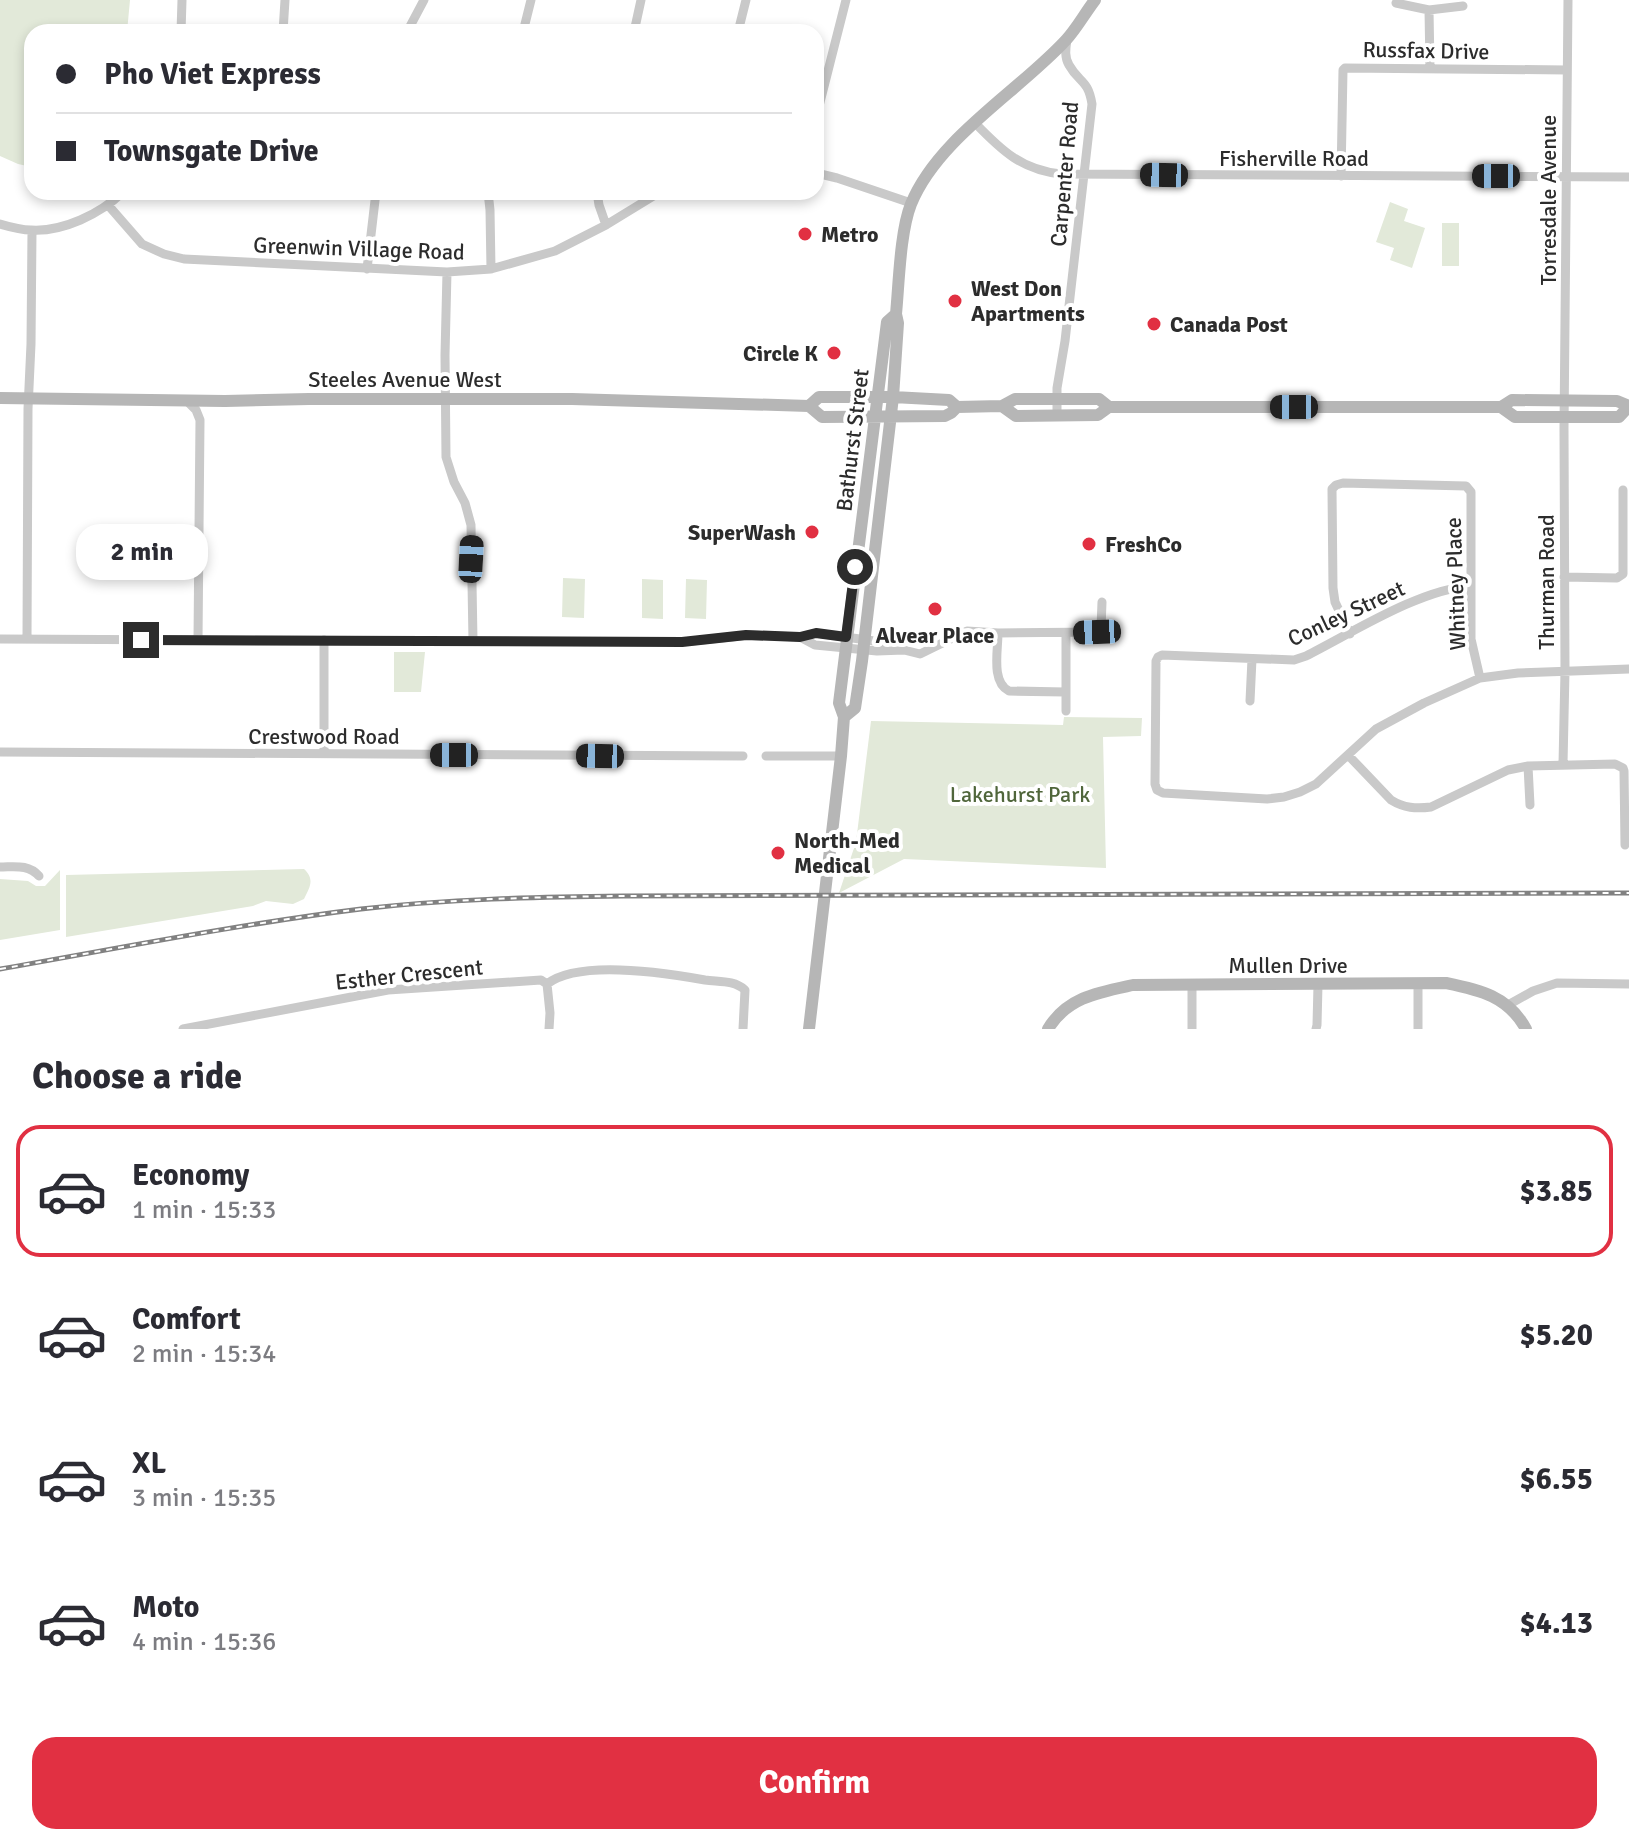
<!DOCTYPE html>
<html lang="en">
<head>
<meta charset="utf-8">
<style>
  :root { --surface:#fff; --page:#f2f2f3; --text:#2b2b33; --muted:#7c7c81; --line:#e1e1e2; --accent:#e13042 }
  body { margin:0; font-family:Signika,sans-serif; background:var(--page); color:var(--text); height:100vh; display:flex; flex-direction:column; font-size:30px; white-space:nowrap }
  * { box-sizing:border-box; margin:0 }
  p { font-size:26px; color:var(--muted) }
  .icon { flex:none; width:44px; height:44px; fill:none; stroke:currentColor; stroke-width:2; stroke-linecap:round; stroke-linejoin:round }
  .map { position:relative; height:1029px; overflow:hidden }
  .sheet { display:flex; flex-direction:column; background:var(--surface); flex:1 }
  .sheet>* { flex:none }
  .top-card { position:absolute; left:24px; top:24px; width:800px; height:176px; border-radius:24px; box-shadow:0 4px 12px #0003; display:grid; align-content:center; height:176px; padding:0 32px; background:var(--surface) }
  .end { position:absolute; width:36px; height:36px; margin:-18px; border:10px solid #2c2c2c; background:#fff; box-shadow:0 0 0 4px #fff }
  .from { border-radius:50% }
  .bubble { position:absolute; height:56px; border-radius:24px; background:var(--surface); box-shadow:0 4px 12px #0003; font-size:26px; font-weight:800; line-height:56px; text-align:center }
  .car { position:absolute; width:24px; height:48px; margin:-24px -12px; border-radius:10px; box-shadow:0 0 6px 2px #0007; background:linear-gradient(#222 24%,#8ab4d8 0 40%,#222 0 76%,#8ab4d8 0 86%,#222 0) }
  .top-card b { display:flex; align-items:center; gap:28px; height:76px; font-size:30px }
  .top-card b+b { border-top:2px solid var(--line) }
  .top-card i { width:20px; height:20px; background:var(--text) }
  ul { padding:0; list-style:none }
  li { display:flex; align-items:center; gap:24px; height:132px; margin:0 16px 12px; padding:0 16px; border:4px solid transparent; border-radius:24px }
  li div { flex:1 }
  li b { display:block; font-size:30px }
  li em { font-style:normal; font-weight:800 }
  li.active { border-color:var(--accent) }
  li>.icon { width:72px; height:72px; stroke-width:1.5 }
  h2 { padding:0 32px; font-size:36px; line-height:96px }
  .cta { display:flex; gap:16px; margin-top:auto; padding:16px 32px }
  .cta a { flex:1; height:92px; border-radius:24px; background:var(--accent); color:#fff; font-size:32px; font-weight:800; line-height:92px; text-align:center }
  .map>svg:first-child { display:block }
  .green { fill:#e2e9d9 }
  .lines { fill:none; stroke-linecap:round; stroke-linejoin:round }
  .street { stroke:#c9c9c9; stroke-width:9 }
  .secondary { stroke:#b6b6b6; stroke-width:12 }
  .rail-casing { stroke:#818181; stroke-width:5 }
  .rail { stroke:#fff; stroke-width:2; stroke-dasharray:6; stroke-linecap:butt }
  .route { stroke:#2c2c2c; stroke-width:10 }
  .poi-dot { fill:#e13042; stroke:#fff; stroke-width:3 }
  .labels { text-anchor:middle; stroke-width:8; stroke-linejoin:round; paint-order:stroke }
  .street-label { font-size:22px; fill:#2c2c2c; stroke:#fff }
  .poi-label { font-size:22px; font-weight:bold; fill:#2c2c2c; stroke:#fff; text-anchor:start }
  .park-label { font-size:22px; fill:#50663b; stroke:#fff }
</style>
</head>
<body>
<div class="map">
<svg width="1629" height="1029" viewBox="0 0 1629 1029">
  <rect width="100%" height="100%" fill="#fff"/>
  <path class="green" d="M0 0H130L127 32H32V167L18 164 0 156Z
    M1390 202 1408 209 1404 221 1425 228 1412 268 1390 260 1394 248 1376 242Z
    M1442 223H1459V266H1442Z
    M563 578 585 579 584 618 562 617Z
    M642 579 663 580V619L642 618Z
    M686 579 707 580 706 619 685 618Z
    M394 652H425L421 692H394Z
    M1064 717 1142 718 1141 736 1103 737 1106 868 904 859 839 893 856 842 871 721 1063 725Z
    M304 869C315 879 310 887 304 899L293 904 266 901 253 906 66 937V875Z
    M60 870V930L0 940V879L28 881 36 886H45Z"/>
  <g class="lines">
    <path class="street" d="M1396 3 1429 10 1463 6
      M1429 10 1430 68
      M181 32 182 0
      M283 32 285 0
      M407 32 424 0
      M523 32 531 0
      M634 32 641 0
      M738 32 746 0
      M816 118 846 0
      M975 123C1002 151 1022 170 1061 174L1629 177
      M816 173 837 178 911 203
      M1341 176 1343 70 1345 68 1567 70
      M488 192 490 210 491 269
      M597 192 599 205 606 225
      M108 205 142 244 164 254 184 259 447 272 491 269 555 251 606 225 660 192
      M0 224C10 227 21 230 31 230 63 232 100 214 123 192
      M367 269 376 192
      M447 272 445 355 446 457 454 482 465 503 471 525 473 641
      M186 400 196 410 200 420 198 640
      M1057 416V388L1065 341 1092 104C1088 79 1079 83 1069 65 1064 57 1066 47 1067 39
      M1564 577 1617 578 1623 574V490
      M1471 586C1420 589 1352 633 1306 656L1294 660 1162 655 1158 657 1156 661 1155 784 1157 790 1163 793 1267 799 1284 797 1300 792 1316 784 1376 729 1424 703 1480 678 1518 673 1629 669
      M998 633C998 651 991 682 1009 691L1065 692
      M1066 633V711
      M1350 634 1335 602 1333 588 1332 489 1336 485 1343 483 1466 486 1471 492V639L1480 678
      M800 637 815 645 877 651 904 650
      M0 639 682 642 751 635 800 637 816 633 889 643 904 650 920 654 967 631 998 633 1097 632 1101 628 1102 602
      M27 639 28 409 31 344 32 231
      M324 640V753
      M1250 701 1252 659
      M0 752 743 756
      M1348 755 1391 800C1404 808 1416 809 1431 807L1508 770 1528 766 1615 764 1623 768 1624 771 1625 845
      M766 756H841
      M1563 764 1565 671 1564 429 1568 0
      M1528 766 1530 805
      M0 867C15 867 28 864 39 876
      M547 984C579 959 666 973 705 980 719 982 734 980 745 990L743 1029
      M1508 1005 1533 991 1557 983 1629 984
      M183 1029 388 990 541 980 547 984 550 1013 549 1029
      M1192 1029V985
      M1316 1029 1317 1025 1318 985
      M1418 1029V984"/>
    <path class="secondary" d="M0 398 225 401 309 399H572L809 406 822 417 945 416 951 413 957 407
      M809 406 819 397H893L949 400 957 407 1002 406 1015 399H1099L1109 407
      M1002 406 1016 416 1098 415 1109 407H1501L1512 400 1617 401 1629 406
      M1501 407 1515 417H1619L1629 406
      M844 717 855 708 862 661 893 397 898 323 896 314C899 283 900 232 911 204 938 138 1018 92 1066 40 1077 28 1085 13 1095 0
      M809 1029 841 756 844 717 839 703 887 322 896 314
      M1048 1029C1067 997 1100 992 1133 985L1446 983C1480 990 1508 996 1526 1029"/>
    <g class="rail-casing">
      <path id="rail" d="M0 969C120 948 240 924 361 909 448 899 536 897 623 896L1629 893"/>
    </g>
    <use href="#rail" class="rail"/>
  </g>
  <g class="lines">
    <path class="route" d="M141 640 682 642 746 635 800 637 816 633 846 637 855 567"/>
  </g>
  <g class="poi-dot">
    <circle cx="805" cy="234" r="8"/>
    <circle cx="955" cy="301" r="8"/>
    <circle cx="1154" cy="324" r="8"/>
    <circle cx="834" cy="353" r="8"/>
    <circle cx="812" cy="532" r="8"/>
    <circle cx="1089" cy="544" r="8"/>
    <circle cx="935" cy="609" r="8"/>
    <circle cx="778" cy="853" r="8"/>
  </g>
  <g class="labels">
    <g class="street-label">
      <text transform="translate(1426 50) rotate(1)" y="8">Russfax Drive</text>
      <text x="1294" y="166">Fisherville Road</text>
      <text transform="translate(1064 174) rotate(-85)" y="8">Carpenter Road</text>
      <text transform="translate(1548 200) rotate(-90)" y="8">Torresdale Avenue</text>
      <text transform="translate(359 248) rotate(2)" y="8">Greenwin Village Road</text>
      <text x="405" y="387">Steeles Avenue West</text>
      <text transform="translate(852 440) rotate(-83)" y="8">Bathurst Street</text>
      <text transform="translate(1546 582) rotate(-90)" y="8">Thurman Road</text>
      <text transform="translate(1455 584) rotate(-92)" y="8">Whitney Place</text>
      <text transform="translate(1346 613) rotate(-25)" y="8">Conley Street</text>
      <text x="324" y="744">Crestwood Road</text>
      <text x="1288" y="973">Mullen Drive</text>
      <text transform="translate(409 974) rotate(-6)" y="8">Esther Crescent</text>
    </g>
    <g class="poi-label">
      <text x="821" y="242">Metro</text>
      <text x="971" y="296">West Don<tspan x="971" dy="25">Apartments</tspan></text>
      <text x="1170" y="332">Canada Post</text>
      <text x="818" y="361" text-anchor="end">Circle K</text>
      <text x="796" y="540" text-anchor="end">SuperWash</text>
      <text x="1105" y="552">FreshCo</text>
      <text x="935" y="643" text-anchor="middle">Alvear Place</text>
      <text x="794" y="848">North-Med<tspan x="794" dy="25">Medical</tspan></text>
    </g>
    <g class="park-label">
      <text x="1020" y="802">Lakehurst Park</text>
    </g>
  </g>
</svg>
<i class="end from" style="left:855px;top:567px"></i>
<i class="end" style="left:141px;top:640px"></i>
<div class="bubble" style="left:76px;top:524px;width:132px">2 min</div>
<i class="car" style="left:1164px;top:175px;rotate:271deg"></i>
<i class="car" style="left:1496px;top:176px;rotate:270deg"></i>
<i class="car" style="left:1294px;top:407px;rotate:270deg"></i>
<i class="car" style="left:471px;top:559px;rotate:3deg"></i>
<i class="car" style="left:1097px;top:632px;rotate:268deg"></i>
<i class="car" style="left:454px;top:755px;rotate:270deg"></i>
<i class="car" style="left:600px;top:756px;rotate:271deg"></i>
<div class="top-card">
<b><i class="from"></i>Pho Viet Express</b>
<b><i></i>Townsgate Drive</b>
</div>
</div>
<section class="sheet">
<h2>Choose a ride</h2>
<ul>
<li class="active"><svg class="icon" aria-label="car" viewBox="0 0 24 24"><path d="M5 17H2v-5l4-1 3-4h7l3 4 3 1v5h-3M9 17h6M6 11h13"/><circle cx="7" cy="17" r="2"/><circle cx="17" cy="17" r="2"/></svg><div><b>Economy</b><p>1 min · 15:33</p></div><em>$3.85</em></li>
<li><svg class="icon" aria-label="car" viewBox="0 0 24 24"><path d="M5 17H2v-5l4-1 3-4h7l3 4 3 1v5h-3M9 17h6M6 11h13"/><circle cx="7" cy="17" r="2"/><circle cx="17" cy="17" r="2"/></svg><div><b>Comfort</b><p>2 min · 15:34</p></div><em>$5.20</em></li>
<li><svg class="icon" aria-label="car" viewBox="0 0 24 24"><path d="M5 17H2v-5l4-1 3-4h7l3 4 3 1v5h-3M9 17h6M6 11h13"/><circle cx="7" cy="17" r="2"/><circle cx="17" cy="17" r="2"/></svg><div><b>XL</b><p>3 min · 15:35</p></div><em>$6.55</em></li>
<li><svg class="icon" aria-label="car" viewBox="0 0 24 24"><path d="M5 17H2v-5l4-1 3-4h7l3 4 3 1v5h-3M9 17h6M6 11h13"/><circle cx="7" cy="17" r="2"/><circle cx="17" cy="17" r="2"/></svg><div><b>Moto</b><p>4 min · 15:36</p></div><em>$4.13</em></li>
</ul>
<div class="cta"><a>Confirm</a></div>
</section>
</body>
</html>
